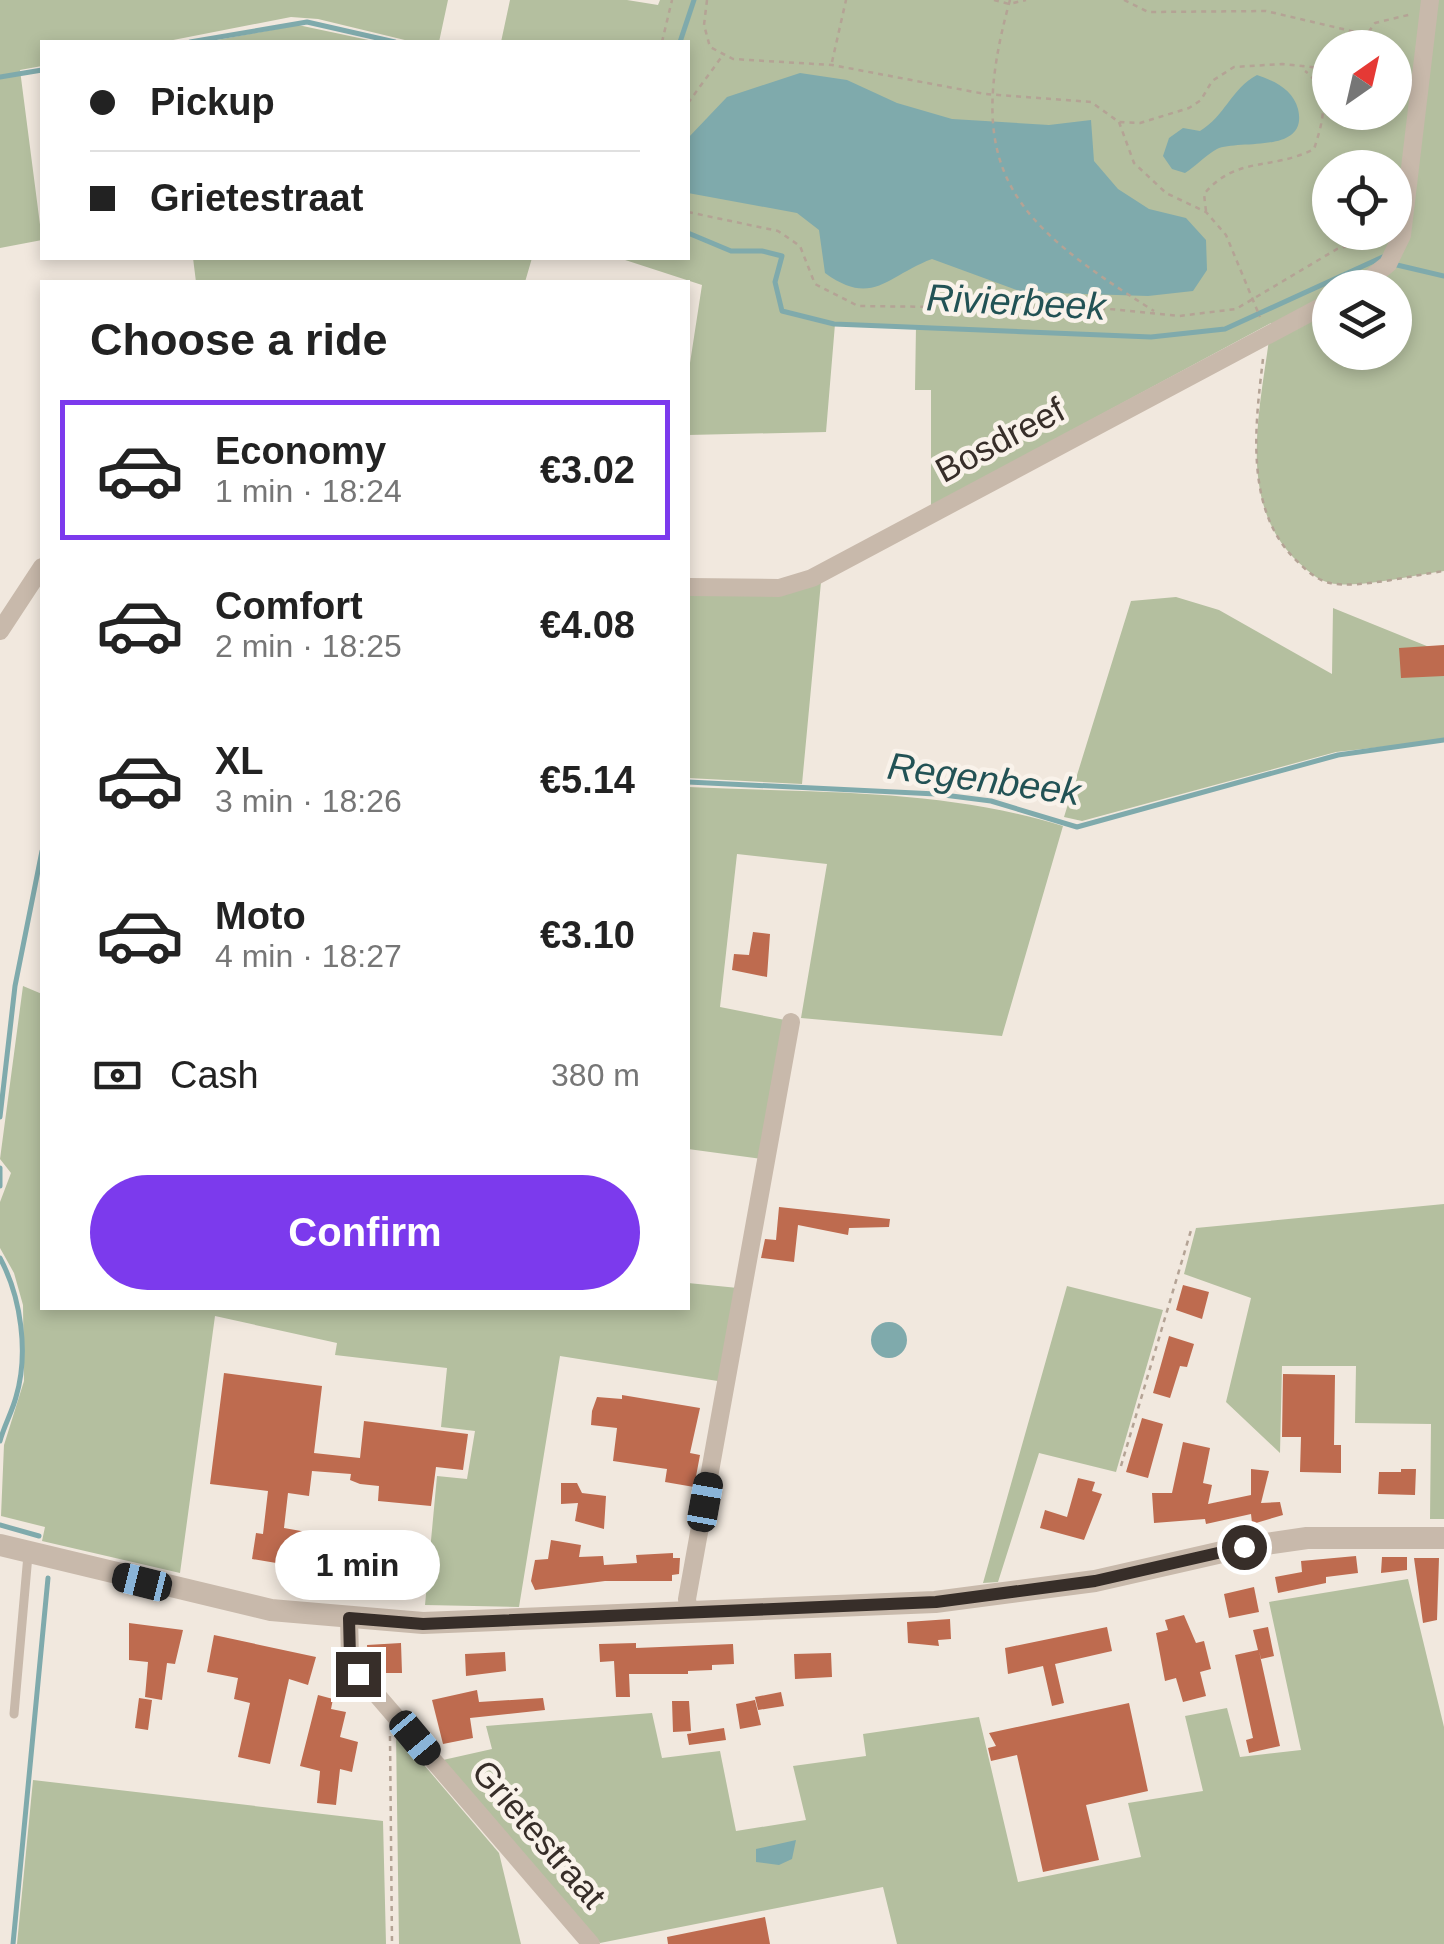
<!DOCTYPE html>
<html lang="en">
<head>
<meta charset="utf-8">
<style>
  :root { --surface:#fff; --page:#f2f2f2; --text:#222; --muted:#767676; --line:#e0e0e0; --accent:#7c3aed }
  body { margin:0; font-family:Arial,sans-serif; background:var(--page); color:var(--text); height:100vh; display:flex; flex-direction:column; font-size:38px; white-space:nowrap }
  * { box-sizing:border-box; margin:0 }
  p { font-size:32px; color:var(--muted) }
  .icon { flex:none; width:55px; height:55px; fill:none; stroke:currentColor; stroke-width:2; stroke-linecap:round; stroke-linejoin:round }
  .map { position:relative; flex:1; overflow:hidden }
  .side { position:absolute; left:40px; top:280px; width:650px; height:1030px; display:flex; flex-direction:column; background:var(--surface); border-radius:0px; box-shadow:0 5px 15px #0003 }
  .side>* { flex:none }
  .top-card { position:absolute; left:40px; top:40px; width:650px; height:220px; border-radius:0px; box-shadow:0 5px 15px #0003; display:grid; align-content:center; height:220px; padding:0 50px; background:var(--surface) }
  .needle { width:65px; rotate:34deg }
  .fabs { position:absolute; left:1312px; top:30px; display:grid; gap:20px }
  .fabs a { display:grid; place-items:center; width:100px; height:100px; border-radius:50%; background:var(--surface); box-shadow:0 5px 15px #0003; font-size:50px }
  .end { position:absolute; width:45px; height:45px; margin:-22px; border:12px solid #372e29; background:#fff; box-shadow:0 0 0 5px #fff }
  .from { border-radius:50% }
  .bubble { position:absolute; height:70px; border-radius:35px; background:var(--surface); box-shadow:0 5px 15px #0003; font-size:32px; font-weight:600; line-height:70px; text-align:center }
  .car { position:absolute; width:30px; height:60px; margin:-30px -15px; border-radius:12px; box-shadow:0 0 8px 2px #0007; background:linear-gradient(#222 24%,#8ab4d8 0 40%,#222 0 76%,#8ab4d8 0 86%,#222 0) }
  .top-card b { display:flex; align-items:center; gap:35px; height:95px; font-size:38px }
  .top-card b+b { border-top:2px solid var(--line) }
  .top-card i { width:25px; height:25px; background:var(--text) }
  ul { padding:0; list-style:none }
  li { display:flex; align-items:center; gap:30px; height:140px; margin:0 20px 15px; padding:0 30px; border:5px solid transparent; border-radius:0px }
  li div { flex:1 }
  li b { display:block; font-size:38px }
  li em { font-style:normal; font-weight:600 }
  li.active { border-color:var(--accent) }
  li>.icon { width:90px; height:90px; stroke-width:1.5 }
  h2 { padding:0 50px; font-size:45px; line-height:120px }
  .pay { display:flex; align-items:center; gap:25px; height:110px; padding:0 50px; font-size:38px }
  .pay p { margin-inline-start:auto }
  .cta { display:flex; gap:20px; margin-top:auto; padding:20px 50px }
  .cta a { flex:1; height:115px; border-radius:60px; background:var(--accent); color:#fff; font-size:40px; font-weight:600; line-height:115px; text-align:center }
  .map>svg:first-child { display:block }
  .green { fill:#b4bf9f; fill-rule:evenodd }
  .water { fill:#7faaac }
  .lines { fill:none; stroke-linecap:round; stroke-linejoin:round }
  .stream { stroke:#7faaac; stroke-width:5 }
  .building { fill:#be6b4f }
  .path { stroke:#b4a395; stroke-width:2.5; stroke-dasharray:5 5; stroke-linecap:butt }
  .service { stroke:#c8b9ab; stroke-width:9 }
  .minor { stroke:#c8b9ab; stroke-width:18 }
  .tertiary { stroke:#c8b9ab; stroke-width:22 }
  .route { stroke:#372e29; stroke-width:12 }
  .labels { text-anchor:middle; stroke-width:9; stroke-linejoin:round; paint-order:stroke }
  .street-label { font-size:35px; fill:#372e29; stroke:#f9f2ea }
  .water-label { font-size:38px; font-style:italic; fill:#225255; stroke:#f9f2ea }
</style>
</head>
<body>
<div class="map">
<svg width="1444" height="1944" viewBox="0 0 1444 1944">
  <rect width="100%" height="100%" fill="#f1e8de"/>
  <path class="green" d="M0 0H448L439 42H413L318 19 291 17 163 42H42V66L20 70 42 240 0 248Z
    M510 0H627L658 5 660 0H1444V571C1414 575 1358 589 1330 583 1317 580 1308 571 1298 562 1232 500 1263 400 1271 323L931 506V390H915L916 326 835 324 826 432 688 435V376L702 285 619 258H688V42H501ZM1330 48H1395V112H1330ZM1330 168H1395V232H1330ZM1330 288H1395V352H1330Z
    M298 25 378 42H206Z
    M193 258H532L525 282H196Z
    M821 582 802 784 688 778V592Z
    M1176 597 1219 610 1332 674 1333 608 1444 653V740L1336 752 1082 821 1064 817 1131 601Z
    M688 787C814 793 941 788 1063 826L1002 1036 801 1018 827 864 737 854 720 1007 785 1020 762 1159 688 1149Z
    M23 986 42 994V1308H688V1283L738 1288 724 1382 560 1356 519 1607 425 1605 437 1476 467 1479 475 1431 441 1427 447 1368 335 1355 337 1343 215 1316 180 1573 42 1541 45 1527 1 1516 4 1445 24 1381 23 1305 14 1273 0 1248V1202L11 1173 0 1159Z
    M1444 1204V1519H1430L1431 1424 1355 1423 1356 1366H1282L1280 1453 1226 1402 1251 1298 1184 1274 1196 1228Z
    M1067 1286 1163 1310 1116 1472 1039 1453 998 1582 983 1583Z
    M1408 1579 1444 1727V1944H897L883 1887 600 1943 443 1760 492 1749 486 1726 652 1713 662 1758 720 1751 736 1831 806 1820 793 1766 866 1756 863 1734 979 1717 1018 1882 1141 1857 1128 1803 1203 1791 1185 1716 1227 1708 1240 1757 1301 1750 1269 1602Z
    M396 1732 499 1853 521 1944H399Z
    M33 1780 383 1821 386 1944H17Z"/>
  <path class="water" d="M800 73 847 80 897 103 952 119 1049 125 1091 120 1094 161 1118 189 1149 209 1186 218 1206 240 1207 270 1193 291 1148 296 1022 292 932 259C888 275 873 308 825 273L819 230 797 213 688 193V138L727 97Z
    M1257 75C1275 81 1293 90 1298 109 1309 155 1238 139 1217 149 1207 154 1196 166 1185 173L1172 169 1163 156 1169 138 1183 128 1200 131C1225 116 1231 89 1257 75Z
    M871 1340a18 18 0 1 1 36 0a18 18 0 1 1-36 0Z
    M796 1840 792 1859 779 1865 756 1862V1849Z"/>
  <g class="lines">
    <path class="stream" d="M190 42 307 22 395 42
      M680 42 694 0
      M0 77 42 70
      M688 233 731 251H762L782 256 775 282 782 311 834 324 1151 337 1225 329 1385 256
      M1397 265 1444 276
      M688 782 936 794 991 801 1077 827 1338 755 1444 740
      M0 1117 15 986 42 851
      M0 1168V1186
      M0 1258C21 1297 29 1353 16 1397 12 1412 4 1426 0 1441
      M0 1525 39 1536
      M13 1944 48 1578"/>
  </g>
  <path class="building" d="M1444 645V676L1401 678 1399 648Z
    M753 932 770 934 767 977 732 970 734 954 749 955Z
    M779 1207 890 1219 889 1227 849 1228 848 1235 798 1225 794 1262 761 1258 765 1239 776 1240Z
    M1183 1285 1209 1292 1202 1319 1176 1310Z
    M1169 1336 1194 1344 1187 1367 1180 1366 1170 1398 1153 1393Z
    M224 1373 322 1386 314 1453 360 1458 364 1421 468 1434 463 1470 436 1467 431 1506 378 1501 379 1486 360 1484 350 1480 351 1474 312 1471 309 1496 288 1493 284 1528 318 1534 312 1569 252 1559 256 1533 263 1534 268 1491 210 1484Z
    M1283 1374 1335 1375 1334 1445H1341V1473L1300 1472 1301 1437H1282Z
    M622 1395 700 1408 690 1453 700 1455 694 1487 665 1482 667 1469 613 1461 617 1428 591 1425 592 1411 597 1397 622 1399Z
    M1142 1418 1163 1424 1148 1478 1126 1472Z
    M1183 1442 1210 1448 1203 1483 1212 1485 1208 1504 1251 1495V1469L1269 1471 1261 1503 1280 1502 1283 1515 1256 1523H1252L1251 1514 1206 1524 1205 1519 1154 1523 1152 1493H1172Z
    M1401 1469H1416L1415 1495 1378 1494 1379 1472H1401Z
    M1078 1478 1095 1482 1092 1491 1102 1494 1084 1540 1040 1528 1045 1510 1067 1517Z
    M561 1483H577L582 1493 606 1496 604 1529 575 1521 578 1503 561 1504Z
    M551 1540 581 1545 579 1557 603 1556 604 1565 637 1563 636 1555 673 1553V1558H680L679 1574 672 1575V1581H605L535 1590 531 1581 535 1560 548 1559Z
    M1356 1556 1358 1573 1326 1577V1583L1278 1593 1275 1577 1302 1572 1301 1561Z
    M1382 1557H1407V1570L1381 1573Z
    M1414 1558H1439L1437 1620 1423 1623Z
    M1254 1587 1259 1612 1229 1618 1224 1594Z
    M1184 1615 1196 1643 1204 1641 1211 1669 1200 1672 1206 1696 1183 1702 1176 1678 1165 1681 1156 1633 1168 1630 1165 1620Z
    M950 1619 951 1639 938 1640 939 1646 908 1643 907 1622Z
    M129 1623 183 1630 175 1664 167 1663 162 1700 145 1697 148 1662 129 1660Z
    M1107 1627 1112 1651 1055 1664 1064 1703 1052 1706 1043 1666 1008 1674 1005 1648Z
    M1268 1627 1274 1656 1261 1659 1259 1651 1280 1746 1249 1753 1246 1740 1253 1738 1235 1655 1258 1650 1253 1630Z
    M214 1635 316 1657 308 1685 289 1679 270 1764 238 1757 250 1703 234 1699 238 1678 207 1672Z
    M401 1643 402 1673H375L368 1665 367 1645Z
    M636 1643V1648L733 1644 734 1664 712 1665V1670L688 1671V1674H629L630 1697H616L614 1661 600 1662 599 1644Z
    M505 1652 506 1671 466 1676 465 1654Z
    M831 1653 832 1677 795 1679 794 1654Z
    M477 1690 479 1702 543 1698 545 1710 470 1718 473 1738 443 1744 432 1700Z
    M781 1692 784 1706 758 1710 755 1697Z
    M318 1695 333 1699 331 1709 346 1712 340 1737 358 1742 352 1772 340 1769 336 1805 317 1803 320 1771 300 1766Z
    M139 1698 152 1700 148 1730 135 1728Z
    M755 1700 761 1725 740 1729 736 1704Z
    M672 1701H689L691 1731 673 1732Z
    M1129 1703 1148 1791 1086 1805 1099 1860 1043 1872 1017 1755 991 1761 988 1748 996 1746 989 1733Z
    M724 1728 726 1740 689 1745 687 1734Z
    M765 1917 770 1944H668L667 1937Z"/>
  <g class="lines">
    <path class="path" d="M707 0 704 25 710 47 733 59 832 65 985 94 1091 102 1119 122 1140 123 1189 108 1201 100 1212 81 1234 67 1282 64 1330 69
      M994 0 1009 4 1026 0
      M1010 0C962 172 1013 222 1154 311
      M1124 0 1148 12 1266 11 1364 34
      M662 42 672 0
      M1357 48 1375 23 1412 14
      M832 62 846 0
      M688 103 723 55
      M1119 122 1134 163 1166 193 1206 212 1226 235 1260 317
      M1206 211 1204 194C1237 155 1272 171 1314 149 1323 122 1332 91 1305 71
      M688 212 778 231 800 246 815 284 858 306 1109 309 1179 316 1236 309 1337 249 1383 236
      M1263 359C1255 426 1244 512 1298 562 1307 571 1317 580 1330 583 1358 589 1414 575 1444 571
      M1121 1466 1192 1227
      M390 1736 392 1944"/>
    <path class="service" d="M14 1714 28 1555"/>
    <path class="minor" d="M1358 288 1388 264 1402 235 1430 0
      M688 587 779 588 812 578 1330 302
      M0 631 42 567
      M689 1613 687 1599 791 1022
      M349 1618 350 1658 358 1673 591 1944"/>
    <path class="tertiary" d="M0 1545 271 1610 423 1623 935 1602 1095 1581 1244 1547 1307 1538H1444"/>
  </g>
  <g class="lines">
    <path class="route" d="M358 1674 350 1658 349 1618 423 1624 936 1602 1095 1581 1244 1547"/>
  </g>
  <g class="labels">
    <g class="street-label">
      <text transform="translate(1000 440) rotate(-28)" y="12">Bosdreef</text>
      <text transform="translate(539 1834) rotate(49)" y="12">Grietestraat</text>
    </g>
    <g class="water-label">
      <text transform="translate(1016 302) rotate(3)" y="13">Rivierbeek</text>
      <text transform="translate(984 779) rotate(8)" y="13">Regenbeek</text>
    </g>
  </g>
</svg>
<div class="fabs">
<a><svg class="needle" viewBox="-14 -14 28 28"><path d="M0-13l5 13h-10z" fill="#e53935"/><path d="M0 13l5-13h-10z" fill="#767676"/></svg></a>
<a><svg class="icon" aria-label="locate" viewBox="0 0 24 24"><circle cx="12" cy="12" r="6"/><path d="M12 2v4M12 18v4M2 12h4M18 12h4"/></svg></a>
<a><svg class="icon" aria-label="layers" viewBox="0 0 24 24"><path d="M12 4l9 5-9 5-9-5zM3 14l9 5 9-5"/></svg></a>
</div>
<i class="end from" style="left:1244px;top:1547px"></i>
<i class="end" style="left:358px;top:1674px"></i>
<div class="bubble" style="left:275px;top:1530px;width:165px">1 min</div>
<i class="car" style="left:705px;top:1502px;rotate:10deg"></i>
<i class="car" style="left:142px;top:1582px;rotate:284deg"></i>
<i class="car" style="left:415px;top:1738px;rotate:140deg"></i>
<div class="top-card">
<b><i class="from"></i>Pickup</b>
<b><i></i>Grietestraat</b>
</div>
<section class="side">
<h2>Choose a ride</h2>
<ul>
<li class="active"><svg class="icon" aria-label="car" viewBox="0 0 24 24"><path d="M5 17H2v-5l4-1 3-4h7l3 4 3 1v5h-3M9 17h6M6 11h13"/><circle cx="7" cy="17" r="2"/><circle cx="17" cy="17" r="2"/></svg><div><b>Economy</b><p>1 min · 18:24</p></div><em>€3.02</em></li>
<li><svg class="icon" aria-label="car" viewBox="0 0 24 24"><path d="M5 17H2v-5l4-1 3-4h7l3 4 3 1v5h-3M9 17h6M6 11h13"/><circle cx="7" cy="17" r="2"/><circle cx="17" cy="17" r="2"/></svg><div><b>Comfort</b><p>2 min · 18:25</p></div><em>€4.08</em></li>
<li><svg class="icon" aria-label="car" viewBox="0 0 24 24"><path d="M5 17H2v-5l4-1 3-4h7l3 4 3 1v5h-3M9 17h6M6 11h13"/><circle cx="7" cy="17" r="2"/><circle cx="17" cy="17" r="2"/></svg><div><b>XL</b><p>3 min · 18:26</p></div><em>€5.14</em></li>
<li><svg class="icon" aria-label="car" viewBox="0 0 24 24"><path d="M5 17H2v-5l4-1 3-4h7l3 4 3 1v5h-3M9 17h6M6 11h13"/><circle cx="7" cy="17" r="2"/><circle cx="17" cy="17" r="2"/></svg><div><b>Moto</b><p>4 min · 18:27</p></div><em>€3.10</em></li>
</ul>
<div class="pay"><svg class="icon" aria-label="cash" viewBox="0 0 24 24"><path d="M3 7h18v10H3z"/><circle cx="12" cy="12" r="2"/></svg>Cash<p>380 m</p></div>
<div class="cta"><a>Confirm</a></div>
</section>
</div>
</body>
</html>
